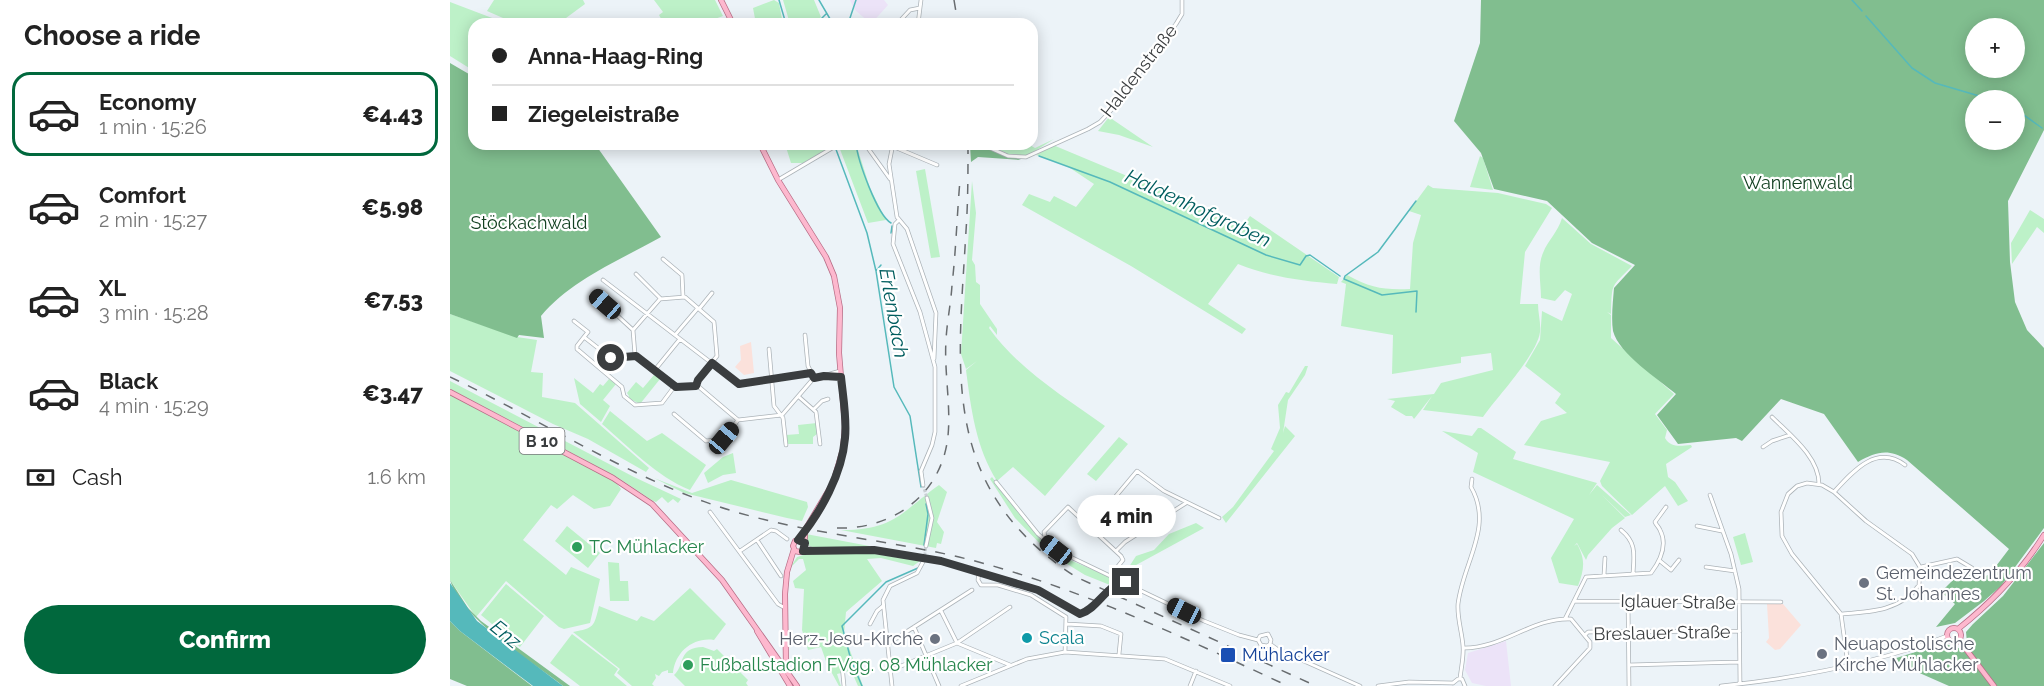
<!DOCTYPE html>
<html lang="en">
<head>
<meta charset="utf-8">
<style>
  :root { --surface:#fff; --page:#f2f2f2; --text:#222; --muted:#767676; --line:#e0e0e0; --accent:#01683d }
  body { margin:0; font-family:Raleway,sans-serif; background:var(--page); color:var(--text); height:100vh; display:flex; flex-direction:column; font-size:22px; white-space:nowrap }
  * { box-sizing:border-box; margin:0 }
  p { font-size:20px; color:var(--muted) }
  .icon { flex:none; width:33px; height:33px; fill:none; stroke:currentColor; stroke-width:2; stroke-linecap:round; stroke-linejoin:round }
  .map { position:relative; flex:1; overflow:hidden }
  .drawer { display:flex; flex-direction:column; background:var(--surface); width:450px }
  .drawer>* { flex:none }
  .guide { position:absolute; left:18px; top:18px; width:570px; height:132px; border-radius:18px; box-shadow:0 3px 15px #0003; display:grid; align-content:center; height:132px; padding:0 24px; background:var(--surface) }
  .tools { position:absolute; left:1515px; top:18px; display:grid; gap:12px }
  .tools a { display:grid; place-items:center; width:60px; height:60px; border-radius:50%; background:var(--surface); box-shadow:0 3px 15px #0003; font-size:30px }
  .end { position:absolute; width:27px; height:27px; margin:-14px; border:8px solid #3a3d3f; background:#fff; box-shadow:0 0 0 3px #fff }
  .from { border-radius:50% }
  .bubble { position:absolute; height:42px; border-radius:21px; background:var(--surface); box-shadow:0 3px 15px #0003; font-size:20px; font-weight:800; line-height:42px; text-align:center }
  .car { position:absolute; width:18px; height:36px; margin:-18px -9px; border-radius:8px; box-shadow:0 0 4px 2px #0007; background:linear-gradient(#222 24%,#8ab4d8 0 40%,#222 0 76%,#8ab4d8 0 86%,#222 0) }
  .guide b { display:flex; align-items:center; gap:21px; height:57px; font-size:22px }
  .guide b+b { border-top:2px solid var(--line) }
  .guide i { width:15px; height:15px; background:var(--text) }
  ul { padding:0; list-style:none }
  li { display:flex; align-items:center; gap:18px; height:84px; margin:0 12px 9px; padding:0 12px; border:3px solid transparent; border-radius:18px }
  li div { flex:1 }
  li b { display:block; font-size:22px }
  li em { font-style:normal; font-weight:800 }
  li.selected { border-color:var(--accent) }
  li>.icon { width:54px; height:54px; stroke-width:1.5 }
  h2 { padding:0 24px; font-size:27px; line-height:72px }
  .pay { display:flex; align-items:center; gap:15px; height:66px; padding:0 24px; font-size:22px }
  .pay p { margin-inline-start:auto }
  .button { display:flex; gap:12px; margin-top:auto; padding:12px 24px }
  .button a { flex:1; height:69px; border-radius:36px; background:var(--accent); color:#fff; font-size:24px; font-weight:800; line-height:69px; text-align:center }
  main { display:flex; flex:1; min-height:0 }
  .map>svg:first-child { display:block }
  .commercial { fill:#ece3f8 }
  .education { fill:#fbe1db }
  .green { fill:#bdf1c8 }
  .forest { fill:#81be8f; fill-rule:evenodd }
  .water { fill:#55b9bb }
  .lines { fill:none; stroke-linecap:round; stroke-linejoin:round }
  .stream { stroke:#55b9bb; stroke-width:1.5 }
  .minor-tunnel { stroke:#c8cfd3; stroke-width:3; stroke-dasharray:3 1.5; stroke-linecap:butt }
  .minor-casing { stroke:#acb3b8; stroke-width:4.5 }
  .major-casing { stroke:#b86e87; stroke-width:6 }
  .minor { stroke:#fff; stroke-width:3 }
  .major { stroke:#fdb8ce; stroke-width:4.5 }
  .rail { stroke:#686c6f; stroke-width:1.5; stroke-dasharray:10 10; stroke-linecap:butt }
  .minor-bridge-casing { stroke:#acb3b8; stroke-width:4.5; stroke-linecap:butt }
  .minor-bridge { stroke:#fff; stroke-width:3 }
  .route { stroke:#3a3d3f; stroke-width:8 }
  .leisure-dot { fill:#2e9e5b; stroke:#fff; stroke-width:2 }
  .worship-dot { fill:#6b7280; stroke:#fff; stroke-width:2 }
  .culture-dot { fill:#0f9aa8; stroke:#fff; stroke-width:2 }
  .transit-dot { fill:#1a4fb4; stroke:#fff; stroke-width:2 }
  .labels { text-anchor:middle; stroke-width:4.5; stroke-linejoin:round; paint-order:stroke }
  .shield { fill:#fff; stroke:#757779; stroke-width:1.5 }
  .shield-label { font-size:16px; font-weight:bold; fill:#3a3d3f }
  .street-label { font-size:18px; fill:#3a3d3f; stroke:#fff }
  .park-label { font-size:18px; fill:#134122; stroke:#fff }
  .leisure-label { font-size:18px; fill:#27864d; stroke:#fff; text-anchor:start }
  .worship-label { font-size:18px; fill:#5b616d; stroke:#fff; text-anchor:start }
  .culture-label { font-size:18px; fill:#0d838f; stroke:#fff; text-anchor:start }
  .transit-label { font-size:18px; fill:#164399; stroke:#fff; text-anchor:start }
  .water-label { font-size:20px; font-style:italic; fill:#005d5f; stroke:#fff }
</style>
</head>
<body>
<main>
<section class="drawer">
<h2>Choose a ride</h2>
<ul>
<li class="selected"><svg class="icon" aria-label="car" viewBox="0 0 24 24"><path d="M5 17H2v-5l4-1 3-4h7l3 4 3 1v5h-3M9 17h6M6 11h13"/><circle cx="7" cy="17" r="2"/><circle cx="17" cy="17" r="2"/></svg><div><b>Economy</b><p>1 min · 15:26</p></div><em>€4.43</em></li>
<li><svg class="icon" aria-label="car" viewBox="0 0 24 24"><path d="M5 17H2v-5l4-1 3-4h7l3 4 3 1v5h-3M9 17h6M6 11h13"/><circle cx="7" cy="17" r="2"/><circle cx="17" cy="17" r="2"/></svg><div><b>Comfort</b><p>2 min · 15:27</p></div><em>€5.98</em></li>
<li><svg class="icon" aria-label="car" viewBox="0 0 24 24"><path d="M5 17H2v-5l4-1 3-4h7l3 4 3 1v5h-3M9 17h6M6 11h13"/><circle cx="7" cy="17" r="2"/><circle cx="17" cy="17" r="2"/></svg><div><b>XL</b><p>3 min · 15:28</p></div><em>€7.53</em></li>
<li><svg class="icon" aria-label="car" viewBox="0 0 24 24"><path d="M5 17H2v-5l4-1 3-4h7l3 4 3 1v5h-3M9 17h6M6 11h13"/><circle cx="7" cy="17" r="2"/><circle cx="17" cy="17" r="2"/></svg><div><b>Black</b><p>4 min · 15:29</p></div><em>€3.47</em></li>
</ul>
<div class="pay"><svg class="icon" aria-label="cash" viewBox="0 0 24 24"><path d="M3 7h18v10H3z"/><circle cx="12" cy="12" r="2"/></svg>Cash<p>1.6 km</p></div>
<div class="button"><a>Confirm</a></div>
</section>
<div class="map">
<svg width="1594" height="686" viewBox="0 0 1594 686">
  <rect width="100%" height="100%" fill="#ecf3f8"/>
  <path class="commercial" d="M400 0H434L438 5 421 24 404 9Z
    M1056 641 1061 686H1036L1022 683 1015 670 1018 653Z"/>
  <path class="education" d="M301 342 304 373 294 375 285 367 291 360 290 346Z
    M1317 604H1333L1351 625 1330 649 1325 650 1316 642 1319 638Z"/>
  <path class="green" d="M44 0H133L135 4 116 18 118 23 53 18 37 11Z
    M204 0H265L273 16 251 24H214L209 15 213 12Z
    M324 0 329 3 333 24H306L303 8Z
    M333 0H364L371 17 364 24H340Z
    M0 2 50 21 99 24H24V71L0 56Z
    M659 117 703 147 669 135 648 131Z
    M604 139 577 156 558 154 537 144H578L585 148Z
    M335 144H380L381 147 353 163H341Z
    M388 144H406L420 188 436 220 418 223Z
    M603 145 713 191 791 229 800 216 889 277 887 284C852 281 820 277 788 264L758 304 796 329 792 334 681 266 572 205 579 194 600 202 604 196 626 207 644 184 617 166 586 155Z
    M1030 156 1033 158 1043 190 1020 187Z
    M475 169 490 257 481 258 466 171Z
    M522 181 526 213 522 260 525 265 526 282 530 285V304L547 329V335L540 326 539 328C568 369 614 397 655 426L595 496 563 467 547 481C526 448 521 409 516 370L527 361 516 369 511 354Z
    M978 185 983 188 1048 193 1096 204 1102 208 1075 252 1070 304H1088C1088 313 1091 323 1090 332 1087 355 1047 397 1033 417L973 410 982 396 964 419 962 416H956L941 407 945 401 937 399 984 394 991 383 1043 370 1041 353 1011 357V363L942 374 943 335 891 326 896 284 891 282 897 275C921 288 933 290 960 289L963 243 971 215 959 211Z
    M1580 210 1594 219V233L1587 227 1562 264 1561 243Z
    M1112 218 1141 244 1182 266C1161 288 1162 281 1161 314L1157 312 1161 315V338L1224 394 1205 414 1217 430 1215 438C1221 448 1230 446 1241 445L1242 447 1216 464 1218 477 1225 482 1238 501 1228 506 1215 486 1182 515 1152 486 1150 481 1160 462 1074 445 1091 421 1117 413 1105 403 1111 394 1075 366 1090 340 1092 311 1112 321 1122 294 1115 290 1105 301 1091 298C1091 284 1087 266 1093 253 1098 240 1108 232 1112 218Z
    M0 314 67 337 87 340 81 372 93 373 92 397 125 403 199 468 196 472 138 439 103 424 0 371Z
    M855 366H858L855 375 838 400 833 433 835 426 845 436 776 523 772 517 783 507 824 451 821 449 830 428 828 405 836 392 839 393Z
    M204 375 210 379 190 404 178 398 179 396 177 393 186 382 193 388Z
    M124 378 143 393 150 384 153 386 159 379 166 384 153 400 160 406 151 422 130 404Z
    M0 381 184 477 231 499 228 503 223 499 218 503 212 497 206 502 203 501 167 477 0 389Z
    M0 394 154 475 165 481 171 489 160 506 144 509 123 495 107 509 101 505 73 540 116 575 121 567 150 579 140 623 114 629 109 627 56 581 26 617 0 580Z
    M160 411 197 441 212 433 256 465 240 490C206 476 180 448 152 424Z
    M367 423V434L363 437V444H337L336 435 349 434 348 425Z
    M1028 428H1031L1066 452 1063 459 1147 483 1139 495 1147 485 1181 515 1175 517 1152 495 1175 518 1162 528 1138 555 1136 560 1127 543 1124 546 1127 544C1136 560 1134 570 1128 586L1109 583 1101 558 1124 519 1023 472 1028 453 992 431 1022 436Z
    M669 437 678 444 646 481 637 474Z
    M283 453 286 473 273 475 258 483 254 473 273 457Z
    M542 477 589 538 601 549 600 554 565 518 540 479Z
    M204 478 242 493 281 480 357 502 358 507 352 521 337 518 234 493Z
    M489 485 497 492 487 522 494 532 491 544 487 543 486 548 391 530C445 530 450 513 489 485Z
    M746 523 754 528 677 570 686 556 704 550 719 534Z
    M117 526 150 553 138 568 105 541Z
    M1295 533 1303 562 1291 565 1283 537Z
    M356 534 435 549H367L359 546Z
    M357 554H425L470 561 463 566 431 558 417 559 432 581 396 612 394 634 413 686H408L404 677 400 676V671L387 674 391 686H389L377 664 371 647 358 650 352 630 354 589 345 588 343 581 356 570 353 559H349L340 568 347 557Z
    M606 554 662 578 663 581 660 585 635 575 604 556Z
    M158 562 169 563 170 581H178L179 601H160Z
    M56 584 94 616 70 647 31 615Z
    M240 588 276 624 264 640C243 637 225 652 223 673H218V670L212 672 209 676 205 674 206 678 202 684 204 686H182L167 673 170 669 123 632C144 628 144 627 149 606L187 621 191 616 204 621Z
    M122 634 168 669 164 675 177 686H130L100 663Z
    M253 647 264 651 267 649 298 680 296 683 298 686H235L224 675C236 664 227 648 253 647Z"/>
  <path class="forest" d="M1031 0H1594V130L1558 201 1560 262 1565 302 1577 330 1594 348V528L1551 586 1534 601 1505 623 1486 627 1505 604 1491 592 1515 568 1529 579 1540 574 1559 549 1457 460C1438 448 1426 452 1408 462L1374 414 1331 399 1292 441 1286 438 1228 444 1207 415 1226 394C1208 379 1169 354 1163 331 1161 318 1163 301 1164 288L1185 265 1142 243 1097 201 1044 189 1031 153 1004 121 1030 43ZM1526 28H1564V68H1526ZM1526 100H1564V140H1526Z
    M0 63 24 77V144H145L211 237C170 260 121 280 91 316L94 338 69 335 67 338 0 314Z
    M520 145 537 147 571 160 528 157 521 162Z
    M1594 543V686H1499L1440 660 1494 643 1507 649 1517 643 1516 632 1523 624 1553 596Z
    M0 580 18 608 31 621 120 686H113C80 660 12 620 0 580Z
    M0 621 10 631 82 686H17L0 679Z"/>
  <path class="water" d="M0 583 27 621 113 686H83L10 631 0 621Z"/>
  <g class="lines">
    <path class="stream" d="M329 0 336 24
      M369 0 383 24
      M1402 0 1412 11
      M1416 16 1462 68 1485 83 1536 98
      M366 24 376 14
      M398 24 406 0
      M1564 108 1592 128
      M384 144 417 233 426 271 444 387 460 416 471 487
      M406 144C408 161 427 215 441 223
      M589 156 660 182 816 255 850 265 856 256 860 255 890 276
      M966 201 928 252 895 276 894 279 932 295 967 291 966 312
      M441 233 442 226
      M426 271 431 265
      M474 545 478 514 476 504
      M412 686 401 660 392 626 436 582 468 568"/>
    <path class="minor-tunnel" d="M473 485 477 498
      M474 560 476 546"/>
    <g class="minor-casing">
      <path id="minor" d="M447 24 460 10 470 8
        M468 24 471 0
        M415 144 440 179
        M443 144 439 164 447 217 457 229 486 313 484 359
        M531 144 558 156 576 157 638 129 650 122 665 106 726 24 732 14V0
        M442 146 487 165
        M328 180 389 144
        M449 220 445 224 443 244 470 312 485 367V432L482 445 471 471 473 485
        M213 259 232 275 233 296
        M186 274 210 298
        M153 280 289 384 361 373
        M146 296 183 330
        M249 309 262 293
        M124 321 138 332 134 337
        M225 335 248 308
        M355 335 358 366 364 378
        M319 349 324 406 333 418 336 445
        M186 356 162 359 134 337 127 346V349L172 387 174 396 185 405 212 403 224 387
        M204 371 230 339
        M375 376 391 377
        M246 386 248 380 267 356 264 322 235 297 210 299 183 330 185 355 222 386 249 387 288 420 332 415 363 379 390 371
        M349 397 366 412 370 444
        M364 409 372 401 378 399
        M224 414 256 441 274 439 288 420
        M1322 417C1340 435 1369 457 1369 484
        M1313 447 1322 441 1340 435
        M546 482 588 534 606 550 754 621 789 635 808 640
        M1384 492C1404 470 1427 444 1455 465
        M1260 495 1281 554 1289 589 1290 683
        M664 499 697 527
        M260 512 328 604 335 608
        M1247 526 1272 531
        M640 527 687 471 714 491 769 518
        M1171 530C1187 543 1184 555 1183 574
        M307 540 331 576
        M596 541 594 532 618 507 671 556 673 560 661 575
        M476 546 482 518 477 498
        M356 547 367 551
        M290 551 321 530 326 531 337 539
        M353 551 424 550 491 561 581 588 627 613H633
        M666 551 675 542 736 503
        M1210 561 1221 570 1229 560
        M1256 567 1285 571
        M1471 567 1507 559 1522 568
        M529 571 528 580 531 585H548L581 595 616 617 615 652
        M1154 575 1155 558
        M1124 601 1331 602
        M1178 601 1179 686
        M491 611 507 643 560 665
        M1391 614C1420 612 1451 611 1469 585L1470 567 1462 554 1416 521 1384 492 1372 485 1357 483 1347 486 1338 494 1331 512 1332 536 1342 554 1391 614 1398 665
        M1115 619 1136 577 1201 573C1210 561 1218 545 1210 530 1209 527 1206 525 1205 522L1216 507
        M420 624 427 611 433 606
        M617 624 651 626 671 634 669 654
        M464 627 489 686
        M1135 635 1138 632 1290 631
        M439 643 522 590
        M820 644 817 646 811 645 808 640 810 636 818 634 821 640 820 644 827 649 910 686
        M1013 648C1052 649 1083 617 1121 619L1140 642V648L1105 686
        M392 665 394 686
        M1179 665 1289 662
        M439 671 507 643 560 607
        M1010 679C1011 668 1014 657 1013 646 1012 632 1007 618 1008 604 1013 562 1044 527 1021 487L1022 479
        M1003 683 1008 679H1012L1015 686
        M442 686 433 600 440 586 467 573 473 562
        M511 686 577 659 615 652 715 659 780 686
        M740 686 746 671
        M928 686 959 682 1003 683
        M1271 686C1347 678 1425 664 1497 636"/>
    </g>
    <g class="major-casing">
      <path id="major" d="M271 0 283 24
        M310 144 328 180 376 257 384 276 390 308 389 353 395 426 393 449 383 483 349 540
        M0 392 163 478 202 504 272 580 347 686
        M354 541H345L343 546 345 551 350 552 354 550 355 534
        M1497 635a7 7 0 1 1 14 0a7 7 0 1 1-14 0Z
        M1508 629C1542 602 1571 572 1594 535
        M307 631 340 686
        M1509 640 1544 686
        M336 667 335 594 337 572 344 549"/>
    </g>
    <use href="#minor" class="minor"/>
    <use href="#major" class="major"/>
    <path class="rail" d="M504 0 508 24
      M518 144C518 173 518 202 516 231 508 372 489 488 626 577L866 686
      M0 377C87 418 170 472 261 504 341 532 427 538 509 557 624 585 732 637 838 686
      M387 528C443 530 492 494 498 436 501 404 494 372 496 340 497 321 501 303 502 285 506 250 507 215 510 180"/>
    <g class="minor-bridge-casing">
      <path id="minor-bridge" d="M633 613 641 609 669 582"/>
    </g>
    <use href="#minor-bridge" class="minor-bridge"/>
  </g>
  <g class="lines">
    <path class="route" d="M161 358 186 356 226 387 246 386 248 380 262 363 289 384 361 373 364 378 374 376 391 377C393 397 397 418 395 438 392 474 371 512 348 540L355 543 353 551 424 550 491 561 588 590 630 614C648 609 658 582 676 582"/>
  </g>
  <g class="leisure-dot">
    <circle cx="127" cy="547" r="6"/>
    <circle cx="238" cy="665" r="6"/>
  </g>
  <g class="worship-dot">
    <circle cx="1414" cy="583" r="6"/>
    <circle cx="485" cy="639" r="6"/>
    <circle cx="1372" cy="654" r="6"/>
  </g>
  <circle class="culture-dot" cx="577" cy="638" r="6"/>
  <rect class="transit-dot" x="770" y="647" width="16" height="16" rx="3"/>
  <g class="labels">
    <rect class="shield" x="69.5" y="428" width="45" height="26" rx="4.5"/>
    <g class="shield-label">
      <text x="92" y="447">B 10</text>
    </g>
    <g class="street-label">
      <text transform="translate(689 71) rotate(-52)" y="6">Haldenstraße</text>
      <text transform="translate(1228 602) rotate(1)" y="6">Iglauer Straße</text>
      <text transform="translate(1212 633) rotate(-1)" y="6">Breslauer Straße</text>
    </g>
    <g class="park-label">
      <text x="1348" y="189">Wannenwald</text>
      <text x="79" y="229">Stöckachwald</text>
    </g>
    <g class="leisure-label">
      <text x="139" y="553">TC Mühlacker</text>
      <text x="250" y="671">Fußballstadion FVgg. 08 Mühlacker</text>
    </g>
    <g class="worship-label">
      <text x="1426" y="579">Gemeindezentrum<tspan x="1426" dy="21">St. Johannes</tspan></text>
      <text x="473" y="645" text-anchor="end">Herz-Jesu-Kirche</text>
      <text x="1384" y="650">Neuapostolische<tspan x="1384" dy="21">Kirche Mühlacker</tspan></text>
    </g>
    <g class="culture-label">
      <text x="589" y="644">Scala</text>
    </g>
    <g class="transit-label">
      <text x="792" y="661">Mühlacker</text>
    </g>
    <g class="water-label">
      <text transform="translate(748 208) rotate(25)" y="7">Haldenhofgraben</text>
      <text transform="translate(444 313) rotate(80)" y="7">Erlenbach</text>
      <text transform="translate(56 634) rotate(39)" y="7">Enz</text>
    </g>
  </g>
</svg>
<div class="tools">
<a>+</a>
<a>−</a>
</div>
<i class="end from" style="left:161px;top:358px"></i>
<i class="end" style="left:676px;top:582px"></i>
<div class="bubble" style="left:627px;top:495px;width:99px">4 min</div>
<i class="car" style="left:155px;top:304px;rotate:311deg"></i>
<i class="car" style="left:274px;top:438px;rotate:40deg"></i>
<i class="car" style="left:606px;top:550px;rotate:308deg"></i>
<i class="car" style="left:734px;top:611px;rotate:296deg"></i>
<div class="guide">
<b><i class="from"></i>Anna-Haag-Ring</b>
<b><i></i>Ziegeleistraße</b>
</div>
</div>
</main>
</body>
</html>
